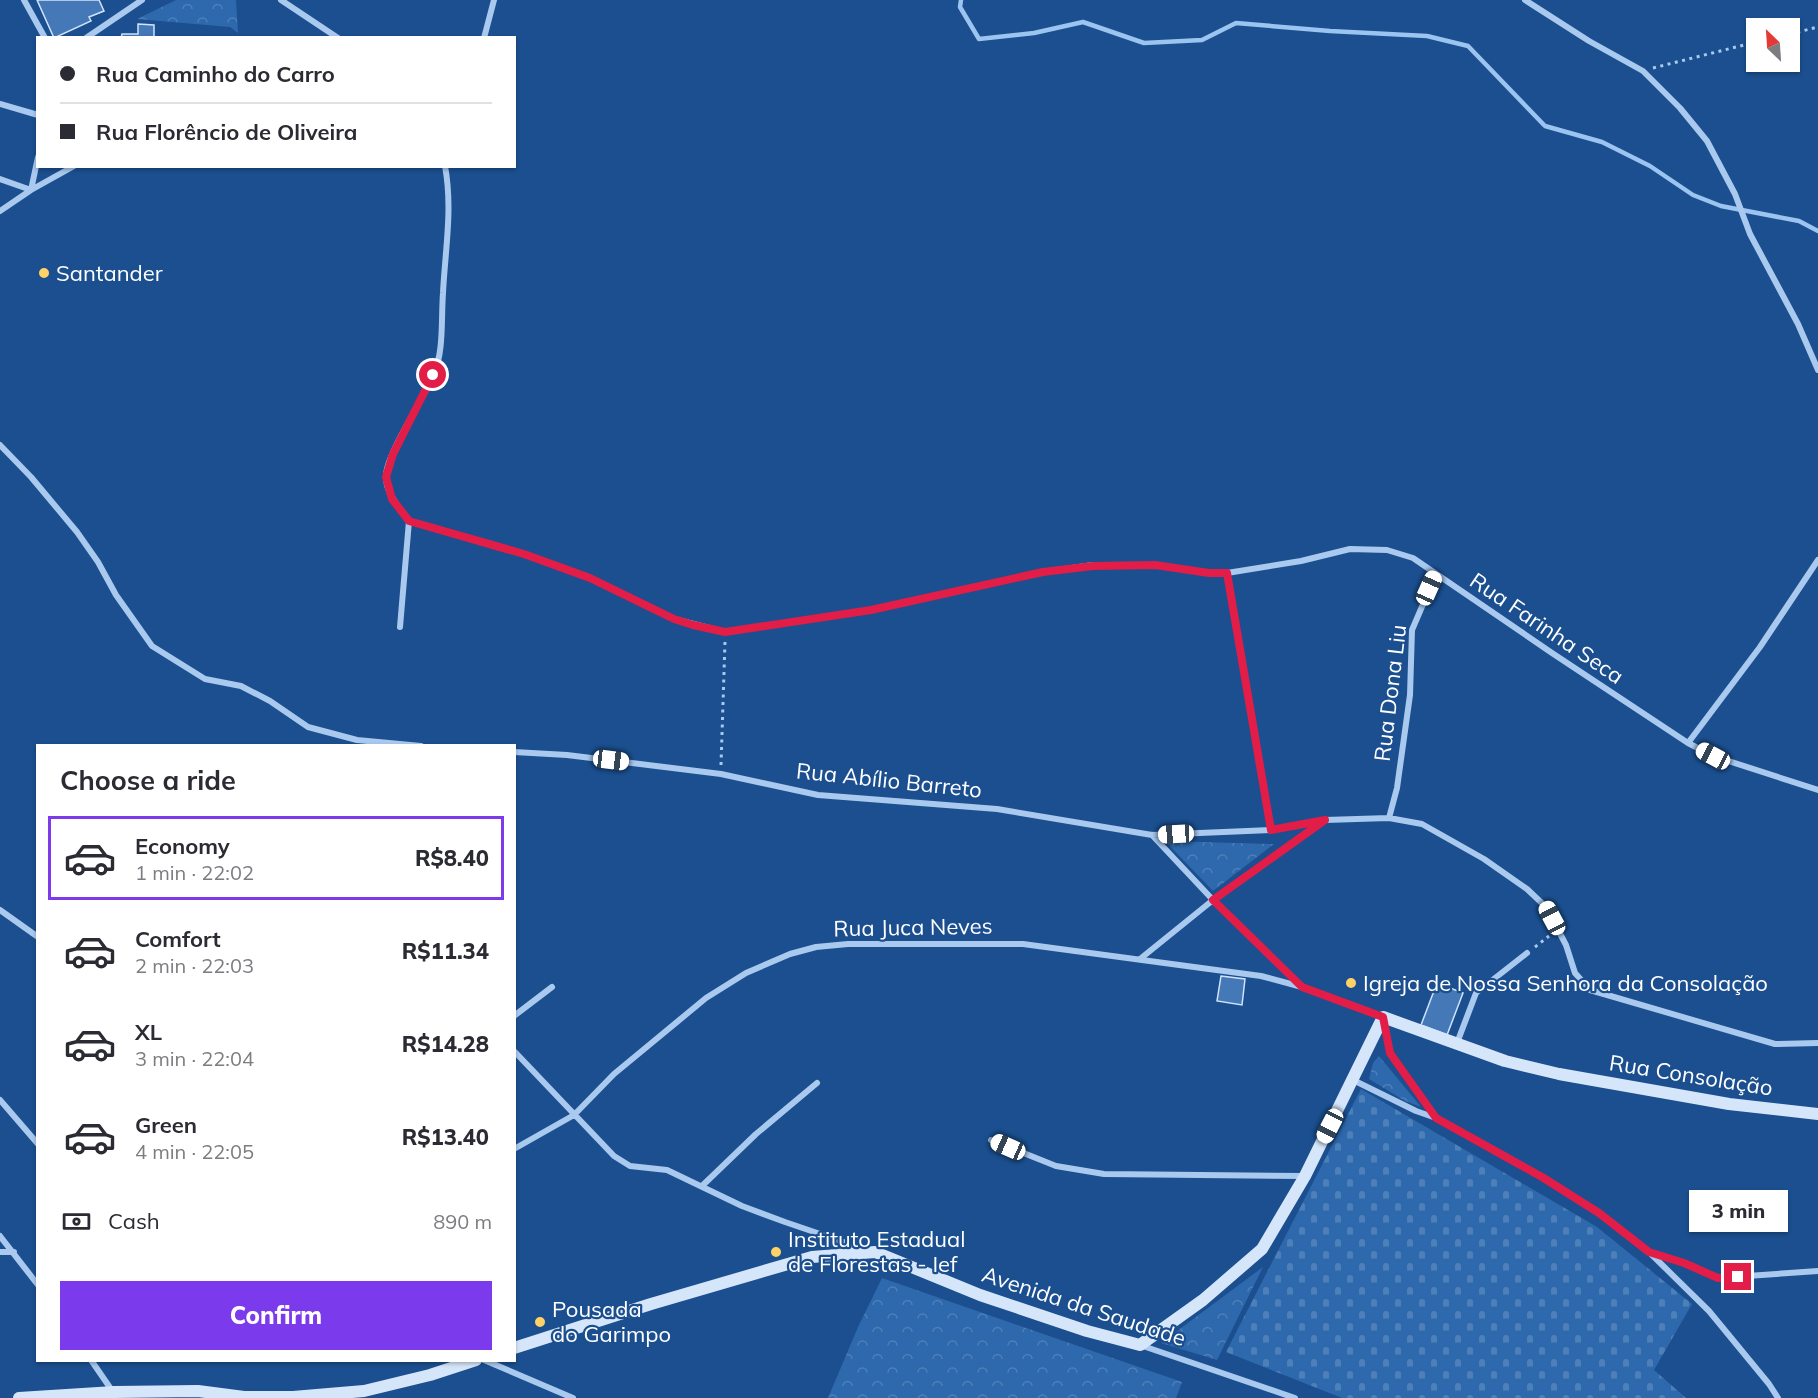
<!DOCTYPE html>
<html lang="en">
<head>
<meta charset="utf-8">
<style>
  :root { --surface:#fff; --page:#f2f2f3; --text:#2b2b33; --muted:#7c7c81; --line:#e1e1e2; --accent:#7c3aed }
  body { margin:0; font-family:Mulish,sans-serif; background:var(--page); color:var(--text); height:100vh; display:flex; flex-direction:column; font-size:22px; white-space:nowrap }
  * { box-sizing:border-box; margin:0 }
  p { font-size:20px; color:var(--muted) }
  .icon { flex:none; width:33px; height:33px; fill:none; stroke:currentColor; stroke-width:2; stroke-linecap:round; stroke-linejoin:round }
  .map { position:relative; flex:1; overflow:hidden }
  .details { position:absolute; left:36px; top:744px; width:480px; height:618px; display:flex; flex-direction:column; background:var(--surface); border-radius:0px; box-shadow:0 2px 4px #0004 }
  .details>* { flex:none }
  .banner { position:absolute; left:36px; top:36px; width:480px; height:132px; border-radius:0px; box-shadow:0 2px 4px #0004; display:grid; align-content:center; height:132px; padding:0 24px; background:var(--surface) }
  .needle { width:39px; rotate:335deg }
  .controls { position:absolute; left:1746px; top:18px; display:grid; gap:12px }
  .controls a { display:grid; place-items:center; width:54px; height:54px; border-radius:0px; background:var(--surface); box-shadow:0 2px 4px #0004; font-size:30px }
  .end { position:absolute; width:27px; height:27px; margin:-14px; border:8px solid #e11d48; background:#fff; box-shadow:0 0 0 3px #fff }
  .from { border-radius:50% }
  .bubble { position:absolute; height:42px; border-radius:0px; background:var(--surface); box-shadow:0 2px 4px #0004; font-size:20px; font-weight:800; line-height:42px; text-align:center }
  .car { position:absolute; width:18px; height:36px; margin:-18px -9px; border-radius:8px; box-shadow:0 0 4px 2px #0007; background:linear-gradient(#fff 24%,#345 0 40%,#fff 0 76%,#345 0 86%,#fff 0) }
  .banner b { display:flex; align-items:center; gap:21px; height:57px; font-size:22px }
  .banner b+b { border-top:2px solid var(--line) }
  .banner i { width:15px; height:15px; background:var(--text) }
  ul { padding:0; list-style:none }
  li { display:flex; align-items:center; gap:18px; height:84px; margin:0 12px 9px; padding:0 12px; border:3px solid transparent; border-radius:0px }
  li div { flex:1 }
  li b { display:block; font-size:22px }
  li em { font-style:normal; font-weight:800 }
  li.active { border-color:var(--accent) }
  li>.icon { width:54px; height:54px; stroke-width:1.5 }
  h2 { padding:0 24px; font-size:27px; line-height:72px }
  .pay { display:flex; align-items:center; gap:15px; height:66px; padding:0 24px; font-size:22px }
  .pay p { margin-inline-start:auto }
  .button { display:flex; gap:12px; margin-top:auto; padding:12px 24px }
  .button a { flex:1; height:69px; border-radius:0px; background:var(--accent); color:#fff; font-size:24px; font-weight:800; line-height:69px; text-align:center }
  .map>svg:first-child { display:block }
  .forest { fill:url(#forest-crowns) }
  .cemetery { fill:url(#cemetery-stones) }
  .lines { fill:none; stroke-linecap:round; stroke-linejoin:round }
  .stream { stroke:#9cc4f0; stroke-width:4.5 }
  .building { fill:#4478b7; stroke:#cfe3fa; stroke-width:1.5 }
  .path { stroke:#a9c9ee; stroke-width:3; stroke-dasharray:3 4.5; stroke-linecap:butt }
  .street { stroke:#a9c9ee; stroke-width:6 }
  .secondary { stroke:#d6e6fa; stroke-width:12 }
  .route { stroke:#e11d48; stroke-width:8 }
  .poi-dot { fill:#ffd166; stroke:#1b4f8f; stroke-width:2 }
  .labels { text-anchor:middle; stroke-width:4.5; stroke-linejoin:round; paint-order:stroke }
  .poi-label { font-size:22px; fill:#fff; stroke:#1b4f8f; text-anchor:start }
  .street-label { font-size:22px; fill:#fff; stroke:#1b4f8f }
</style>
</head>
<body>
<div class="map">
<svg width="1818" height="1398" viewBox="0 0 1818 1398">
  <defs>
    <pattern id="forest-crowns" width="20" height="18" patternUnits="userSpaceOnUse" patternTransform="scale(1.5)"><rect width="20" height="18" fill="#2e69ad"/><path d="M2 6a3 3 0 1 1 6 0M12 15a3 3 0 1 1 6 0" fill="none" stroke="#4d80b9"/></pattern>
    <pattern id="cemetery-stones" width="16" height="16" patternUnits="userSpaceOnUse" patternTransform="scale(1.5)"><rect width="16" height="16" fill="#2e69ad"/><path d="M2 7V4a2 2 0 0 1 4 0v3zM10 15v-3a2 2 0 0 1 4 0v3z" fill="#4d80b9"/></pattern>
  </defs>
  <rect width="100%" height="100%" fill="#1b4f8f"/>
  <path class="forest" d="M176 0H236L238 33 230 27 137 19Z
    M1165 841 1274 844 1213 891Z
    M1379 1056 1421 1107 1405 1101 1369 1079 1373 1063Z
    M1263 1267 1217 1360 1161 1343Z
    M882 1278 1182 1382 1176 1398H828L858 1327Z"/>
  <path class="cemetery" d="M1361 1089 1597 1227 1692 1304 1654 1370 1686 1398H1342L1226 1352Z"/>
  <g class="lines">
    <path class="stream" d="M961 0 960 7 979 39 1034 33 1083 22 1144 43 1202 40 1236 23 1330 31 1427 36 1468 46 1545 126 1602 142 1650 166 1693 195 1721 206 1799 221 1818 231"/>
  </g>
  <path class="building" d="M37 0H99L104 11 89 17 91 21 54 38Z
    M138 24 154 25V38H121L122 34H138Z
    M1221 976 1245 979 1242 1005 1217 1001Z
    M1437 983 1463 993 1447 1035 1421 1025Z"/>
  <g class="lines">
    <path class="path" d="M1790 34 1818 27
      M1653 68 1756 42
      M721 765 725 642
      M1535 947 1549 936"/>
    <path class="street" d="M24 0 45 38
      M281 0 338 38
      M1525 0 1589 41 1643 71 1680 108 1707 141 1735 194 1750 234 1798 324 1818 370
      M86 38 142 0
      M484 38 494 0
      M0 104 38 115
      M0 179 31 190
      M31 190 38 157
      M0 211 31 190 74 166
      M0 445 31 477 77 532 98 562 116 595 152 646 205 679 241 686 270 701 308 727 357 740 421 746
      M409 521 524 554 590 578 674 619 725 632 871 610 1043 572 1093 565H1155L1209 573H1227L1301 561 1350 549 1387 550 1413 558 1552 653 1688 743 1713 756 1818 790
      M409 521C400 508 386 494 386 477 385 456 424 398 434 374 444 350 441 320 443 293 445 251 453 209 445 166
      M1227 573 1271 830
      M400 627 409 521
      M1688 743 1760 647 1818 560
      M514 752 567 755 721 774 818 795 997 809 1152 835 1271 830 1325 820 1389 818 1422 824 1484 859 1527 889 1546 907 1566 945 1575 973 1590 990 1775 1044 1818 1043
      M1389 818 1397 788 1410 695 1412 630 1436 574
      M1152 835 1213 900 1301 986
      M0 910 38 937
      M1140 959 1213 900 1324 821
      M514 1016 552 987
      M1457 1043 1476 993 1527 953
      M514 1051 614 1156 630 1166 667 1170 742 1206 785 1222 867 1250
      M1353 1080 1416 1111 1436 1118
      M0 1100 38 1144
      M991 1140 1056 1166 1104 1174 1305 1176
      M514 1149 574 1115 614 1074 706 998 746 973 790 954 816 947 848 944H1023L1261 976 1302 987 1383 1017 1390 1053 1436 1118 1542 1177 1599 1213 1649 1252 1709 1311 1769 1384 1778 1398
      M702 1186 756 1134 817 1083
      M0 1236 38 1285
      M0 1252H14
      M1653 1253 1685 1263 1718 1278 1818 1271
      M1140 1345 1295 1398
      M91 1360 113 1392
      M484 1360 573 1398"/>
    <path class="secondary" d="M514 1348 651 1304 812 1257 875 1252 980 1295 1087 1331 1140 1345 1203 1300 1262 1249 1305 1176 1383 1017 1505 1061 1559 1074 1729 1104 1818 1114
      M19 1398 114 1392 198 1391 244 1397H293L364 1391 430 1375 476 1360"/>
  </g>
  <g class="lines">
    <path class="route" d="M433 375 393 454 386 477 392 499 409 521 524 554 590 578 674 619 693 625 725 632 871 610 1043 572 1093 566 1155 565 1209 573H1227L1271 830 1325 820 1213 900 1302 987 1383 1017 1390 1053 1436 1118 1542 1177 1599 1213 1649 1252 1684 1263 1718 1278 1738 1277"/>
  </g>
  <g class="poi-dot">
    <circle cx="44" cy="273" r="6"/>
    <circle cx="1351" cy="983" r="6"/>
    <circle cx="776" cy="1252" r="6"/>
    <circle cx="540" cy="1322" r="6"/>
  </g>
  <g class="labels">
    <g class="poi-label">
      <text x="56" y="281">Santander</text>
      <text x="1363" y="991">Igreja de Nossa Senhora da Consolação</text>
      <text x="788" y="1247">Instituto Estadual<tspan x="788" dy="25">de Florestas - Ief</tspan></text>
      <text x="552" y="1317">Pousada<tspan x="552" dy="25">do Garimpo</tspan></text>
    </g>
    <g class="street-label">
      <text transform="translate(1547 628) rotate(34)" y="8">Rua Farinha Seca</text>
      <text transform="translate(1390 693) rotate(-83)" y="8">Rua Dona Liu</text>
      <text transform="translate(889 780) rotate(6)" y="8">Rua Abílio Barreto</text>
      <text transform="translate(913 927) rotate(-1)" y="8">Rua Juca Neves</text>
      <text transform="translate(1691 1075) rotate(9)" y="8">Rua Consolação</text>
      <text transform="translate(1084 1306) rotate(18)" y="8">Avenida da Saudade</text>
    </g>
  </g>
</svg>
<div class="controls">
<a><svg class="needle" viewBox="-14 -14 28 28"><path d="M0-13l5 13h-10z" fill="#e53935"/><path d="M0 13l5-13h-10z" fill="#7c7c81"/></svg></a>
</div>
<i class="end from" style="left:433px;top:375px"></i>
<i class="end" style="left:1738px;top:1277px"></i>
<div class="bubble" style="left:1689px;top:1190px;width:99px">3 min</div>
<i class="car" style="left:1429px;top:588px;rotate:24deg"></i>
<i class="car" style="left:1713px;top:756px;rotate:298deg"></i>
<i class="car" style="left:611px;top:760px;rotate:97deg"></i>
<i class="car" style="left:1176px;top:834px;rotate:267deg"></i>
<i class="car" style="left:1552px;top:918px;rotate:332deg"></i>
<i class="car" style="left:1330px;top:1126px;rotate:207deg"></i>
<i class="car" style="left:1008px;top:1147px;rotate:294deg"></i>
<div class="banner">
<b><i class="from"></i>Rua Caminho do Carro</b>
<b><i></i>Rua Florêncio de Oliveira</b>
</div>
<section class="details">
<h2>Choose a ride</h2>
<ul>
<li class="active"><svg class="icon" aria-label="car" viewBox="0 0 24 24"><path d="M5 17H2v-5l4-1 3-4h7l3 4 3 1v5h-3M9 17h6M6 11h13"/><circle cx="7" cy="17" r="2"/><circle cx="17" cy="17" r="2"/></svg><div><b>Economy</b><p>1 min · 22:02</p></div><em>R$8.40</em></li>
<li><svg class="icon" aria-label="car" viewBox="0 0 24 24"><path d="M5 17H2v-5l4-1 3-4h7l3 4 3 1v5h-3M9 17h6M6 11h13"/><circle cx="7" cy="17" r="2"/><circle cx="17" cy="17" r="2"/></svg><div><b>Comfort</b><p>2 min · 22:03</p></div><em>R$11.34</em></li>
<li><svg class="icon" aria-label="car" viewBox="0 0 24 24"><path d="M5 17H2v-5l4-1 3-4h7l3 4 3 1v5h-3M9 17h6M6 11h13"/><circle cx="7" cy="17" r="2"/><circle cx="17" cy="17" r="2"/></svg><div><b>XL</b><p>3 min · 22:04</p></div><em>R$14.28</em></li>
<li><svg class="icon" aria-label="car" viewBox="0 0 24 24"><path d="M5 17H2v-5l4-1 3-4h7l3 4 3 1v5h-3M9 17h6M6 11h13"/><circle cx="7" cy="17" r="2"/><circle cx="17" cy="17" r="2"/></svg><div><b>Green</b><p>4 min · 22:05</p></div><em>R$13.40</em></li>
</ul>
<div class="pay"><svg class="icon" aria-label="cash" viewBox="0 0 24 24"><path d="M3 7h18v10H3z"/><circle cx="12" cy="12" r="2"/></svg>Cash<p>890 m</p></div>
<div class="button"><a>Confirm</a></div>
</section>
</div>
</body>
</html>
